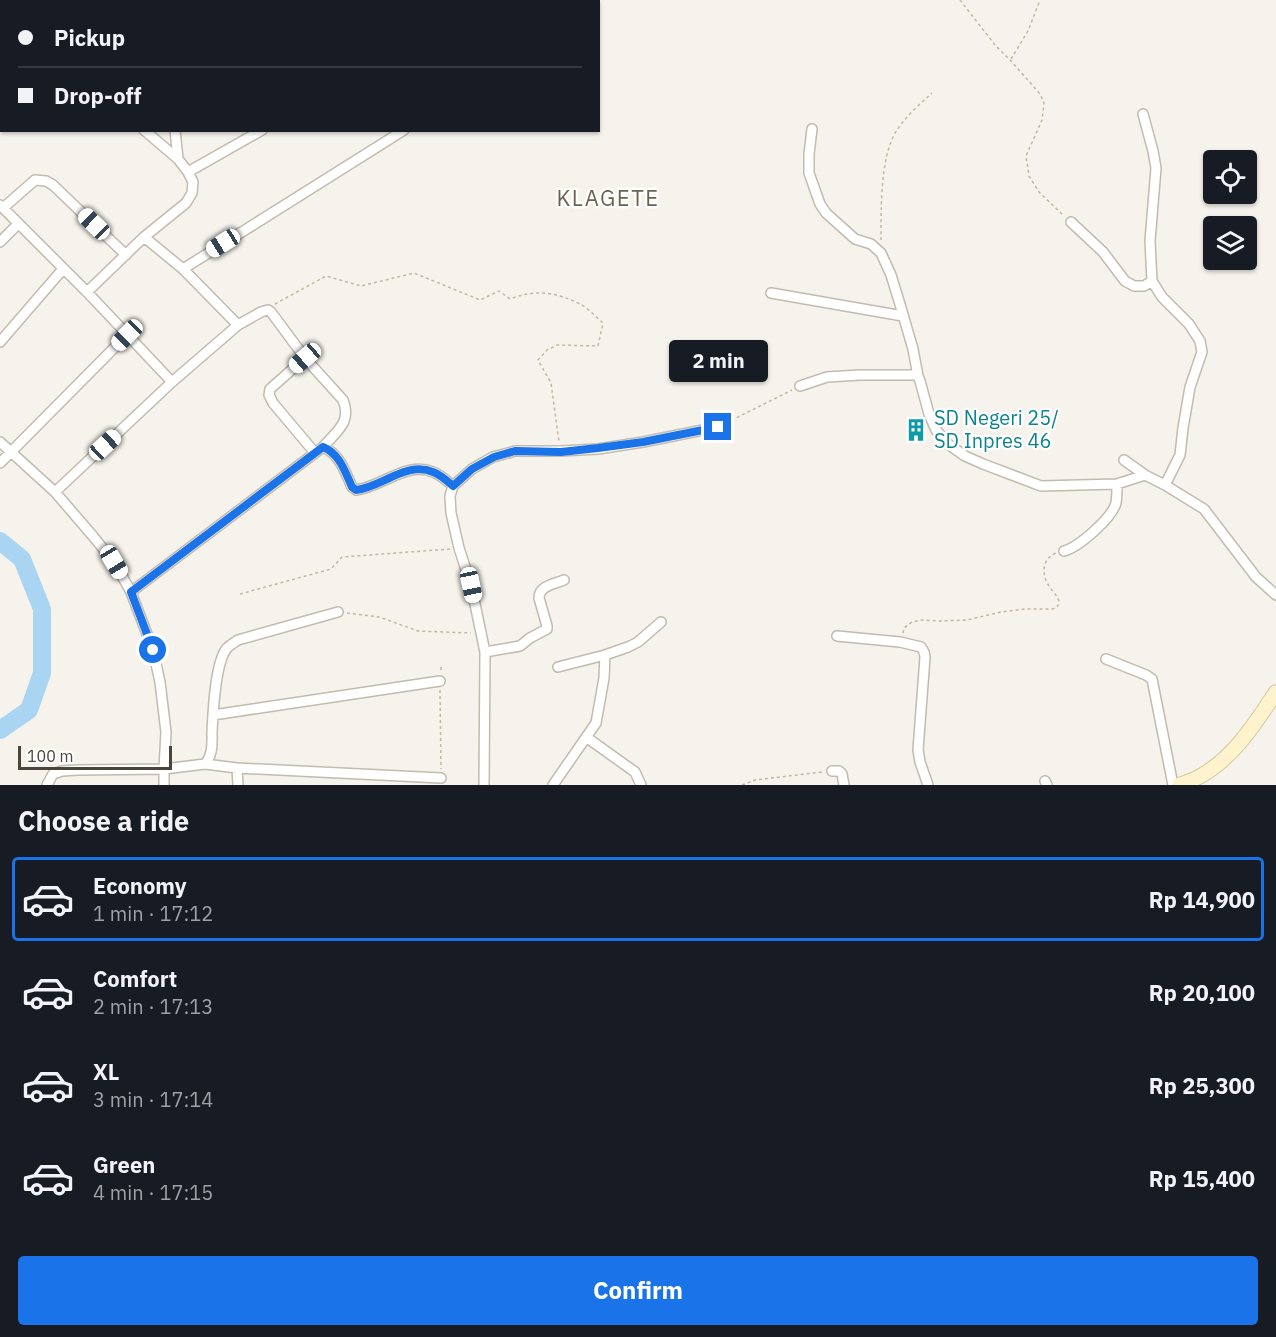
<!DOCTYPE html>
<html lang="en">
<head>
<meta charset="utf-8">
<style>
  :root { --surface:#171b24; --page:#242831; --text:#f1f3f6; --muted:#9ea1a6; --line:#363941; --accent:#1a73e8 }
  body { margin:0; font-family:"IBM Plex Sans",sans-serif; background:var(--page); color:var(--text); height:100vh; display:flex; flex-direction:column; font-size:22px; white-space:nowrap }
  * { box-sizing:border-box; margin:0 }
  p { font-size:20px; color:var(--muted) }
  .icon { flex:none; width:33px; height:33px; fill:none; stroke:currentColor; stroke-width:2; stroke-linecap:round; stroke-linejoin:round }
  .map { position:relative; height:785px; overflow:hidden }
  .details { display:flex; flex-direction:column; background:var(--surface); flex:1 }
  .details>* { flex:none }
  .top-card { position:absolute; left:0px; top:0px; width:600px; height:132px; box-shadow:0 2px 4px #0004; display:grid; align-content:center; height:132px; padding:0 18px; background:var(--surface) }
  .fabs { position:absolute; left:1203px; top:150px; display:grid; gap:12px }
  .fabs a { display:grid; place-items:center; width:54px; height:54px; border-radius:6px; background:var(--surface); box-shadow:0 2px 4px #0004; font-size:30px }
  .scale { position:absolute; left:18px; bottom:15px; width:154px; box-sizing:border-box; padding-left:6px; border:3px solid #4b4439; border-top:0; font-size:16px; line-height:21px; white-space:nowrap; color:#4b4439; -webkit-text-stroke:4px #fff; paint-order:stroke }
  .end { position:absolute; width:27px; height:27px; margin:-14px; border:8px solid #1a73e8; background:#fff; box-shadow:0 0 0 3px #fff }
  .from { border-radius:50% }
  .bubble { position:absolute; height:42px; border-radius:6px; background:var(--surface); box-shadow:0 2px 4px #0004; font-size:20px; font-weight:700; line-height:42px; text-align:center }
  .car { position:absolute; width:18px; height:36px; margin:-18px -9px; border-radius:8px; box-shadow:0 0 4px 2px #0007; background:linear-gradient(#fff 24%,#345 0 40%,#fff 0 76%,#345 0 86%,#fff 0) }
  .top-card b { display:flex; align-items:center; gap:21px; height:57px; font-size:22px }
  .top-card b+b { border-top:2px solid var(--line) }
  .top-card i { width:15px; height:15px; background:var(--text) }
  ul { padding:0; list-style:none }
  li { display:flex; align-items:center; gap:18px; height:84px; margin:0 12px 9px; padding:0 6px; border:3px solid transparent; border-radius:6px }
  li div { flex:1 }
  li b { display:block; font-size:22px }
  li em { font-style:normal; font-weight:700 }
  li.selected { border-color:var(--accent) }
  li>.icon { width:54px; height:54px; stroke-width:1.5 }
  h2 { padding:0 18px; font-size:27px; line-height:72px }
  .cta { display:flex; gap:12px; margin-top:auto; padding:12px 18px }
  .cta a { flex:1; height:69px; border-radius:6px; background:var(--accent); color:#fff; font-size:24px; font-weight:700; line-height:69px; text-align:center }
  .map>svg:first-child { display:block }
  .lines { fill:none; stroke-linecap:round; stroke-linejoin:round }
  .river { stroke:#a9d4f2; stroke-width:18 }
  .street-casing { stroke:#c2bbae; stroke-width:12 }
  .secondary-casing { stroke:#d6c79b; stroke-width:16 }
  .path { stroke:#c4b79f; stroke-width:1.5; stroke-dasharray:3 3; stroke-linecap:butt }
  .street { stroke:#fff; stroke-width:9 }
  .secondary { stroke:#fff3cd; stroke-width:14 }
  .route { stroke:#1a73e8; stroke-width:8 }
  .labels { text-anchor:middle; stroke-width:4.5; stroke-linejoin:round; paint-order:stroke }
  .culture-label { font-size:20px; fill:#0d838f; stroke:#fff; text-anchor:start }
  .quarter-label { font-size:22px; letter-spacing:1.5px; fill:#6e6250; stroke:#fff }
</style>
</head>
<body>
<div class="map">
<svg width="1276" height="785" viewBox="0 0 1276 785">
  <rect width="100%" height="100%" fill="#f6f3ec"/>
  <g class="lines">
    <path class="river" d="M0 541 22 559 42 609V673L29 710 0 730"/>
    <g class="street-casing">
      <path id="street" d="M82 2 83 0
        M189 2 190 0
        M0 101 2 99
        M1143 114 1153 151 1156 168 1150 241 1152 281 1162 297 1189 324 1200 341 1202 352 1190 387 1183 428 1180 455 1165 485
        M812 129 809 154V173L820 204 826 213 855 239 871 244 881 253 891 275 899 301 913 349 918 376
        M175 130 178 159
        M188 172 262 130
        M0 205 87 292 172 382
        M3 208 35 180 46 181 53 185 126 255
        M1071 222 1103 252 1125 281 1134 286H1144L1152 281
        M144 237 183 269 238 325
        M0 242 18 224
        M183 269 404 130
        M87 292 144 237 186 203 192 193 193 182 188 172 178 159 144 130
        M771 293 903 316
        M0 342 63 269
        M305 358 270 389 269 395 273 403 315 453
        M800 386 827 377 860 375H914L918 376 920 381 929 414 936 430 948 444 965 456 983 464 1041 486 1117 484 1145 475
        M0 442 55 492 92 535 114 562 131 592 153 650 160 682 166 732 164 769 78 770 62 771 53 774 47 785
        M323 447C340 454 345 472 352 487L356 490C382 487 406 461 433 472 441 475 447 481 453 486
        M1124 460 1145 475 1165 485 1204 509 1256 577 1276 595
        M0 463 127 335
        M55 492 172 382 238 325 261 312 268 310 271 312 305 358 343 400C352 422 337 431 323 447L131 592
        M1064 551C1079 547 1112 518 1116 503 1117 497 1117 490 1117 484
        M837 636 900 642 921 647 924 652 925 657 918 750 920 762 928 785
        M485 652 520 646 530 638 547 629V626L539 598C539 586 554 584 564 580
        M1106 659 1146 675 1152 679 1173 785
        M558 667 605 655
        M213 715 440 681
        M586 737 635 772 641 785
        M205 764 237 768 441 778
        M237 768 238 785
        M832 771H839L842 774 844 785
        M1045 781 1047 785
        M164 785V769L205 764C213 755 212 744 212 732 213 713 215 662 227 648 230 645 235 642 238 640L338 612
        M484 785 485 652 471 585 459 548 451 513 450 496 453 486 472 469 493 457 515 451H561L598 449 643 442 718 427
        M553 785 596 723 604 678 605 655 628 647 638 642 661 622"/>
    </g>
    <g class="secondary-casing">
      <path id="secondary" d="M1179 785C1185 783 1191 781 1197 778 1232 760 1255 724 1276 692"/>
    </g>
    <path class="path" d="M960 0 995 45 1010 60 1040 94 1044 103 1042 120 1026 156 1029 176 1039 192 1064 216
      M1011 59 1028 31 1040 0
      M881 240C881 210 880 155 897 130 906 116 920 104 932 93
      M275 304 326 276 361 286 414 273 480 300 499 291 510 299C536 289 555 292 580 304 588 308 596 317 603 323L598 346 557 345 547 350 538 360 551 383 559 442
      M726 423 792 390
      M240 594 331 569 342 557 450 549
      M347 613 379 617 418 631 471 633
      M903 633 904 628 912 622 922 620 940 621 967 620 1001 612 1025 609H1053C1056 607 1058 607 1059 603 1059 597 1052 591 1049 586 1041 574 1042 559 1056 553
      M441 670V665
      M440 690 441 769
      M742 785 755 780 822 772"/>
    <use href="#street" class="street"/>
    <use href="#secondary" class="secondary"/>
  </g>
  <g class="lines">
    <path class="route" d="M153 650 131 592 323 447C340 454 345 472 352 487L356 490C382 487 406 461 433 472 441 475 447 481 453 486L472 469 494 457 515 451 561 452 598 448 643 442 718 427"/>
  </g>
  <defs>
    <g id="building-bare" transform="scale(1.8)"><path d="M-4-6H4V6H1V3H-1V6H-4ZM-2.5-4.3h1.7v1.8h-1.7ZM.8-4.3h1.7v1.8H.8ZM-2.5-1h1.7V.8h-1.7ZM.8-1h1.7V.8H.8Z" fill="#0f9aa8" stroke="#fff" stroke-width="2.5" paint-order="stroke"/></g>
  </defs>
  <g fill-rule="evenodd">
    <use href="#building-bare" x="916" y="430"/>
  </g>
  <g class="labels">
    <g class="culture-label">
      <text x="934" y="425">SD Negeri 25/<tspan x="934" dy="23">SD Inpres 46</tspan></text>
    </g>
    <g class="quarter-label">
      <text x="608" y="206">KLAGETE</text>
    </g>
  </g>
</svg>
<div class="fabs">
<a><svg class="icon" aria-label="locate" viewBox="0 0 24 24"><circle cx="12" cy="12" r="6"/><path d="M12 2v4M12 18v4M2 12h4M18 12h4"/></svg></a>
<a><svg class="icon" aria-label="layers" viewBox="0 0 24 24"><path d="M12 4l9 5-9 5-9-5zM3 14l9 5 9-5"/></svg></a>
</div>
<div class="scale">100 m</div>
<i class="end from" style="left:153px;top:650px"></i>
<i class="end" style="left:718px;top:427px"></i>
<div class="bubble" style="left:669px;top:340px;width:99px">2 min</div>
<i class="car" style="left:94px;top:224px;rotate:314deg"></i>
<i class="car" style="left:223px;top:243px;rotate:238deg"></i>
<i class="car" style="left:127px;top:335px;rotate:225deg"></i>
<i class="car" style="left:305px;top:358px;rotate:229deg"></i>
<i class="car" style="left:105px;top:445px;rotate:47deg"></i>
<i class="car" style="left:114px;top:562px;rotate:149deg"></i>
<i class="car" style="left:471px;top:585px;rotate:168deg"></i>
<div class="top-card">
<b><i class="from"></i>Pickup</b>
<b><i></i>Drop-off</b>
</div>
</div>
<section class="details">
<h2>Choose a ride</h2>
<ul>
<li class="selected"><svg class="icon" aria-label="car" viewBox="0 0 24 24"><path d="M5 17H2v-5l4-1 3-4h7l3 4 3 1v5h-3M9 17h6M6 11h13"/><circle cx="7" cy="17" r="2"/><circle cx="17" cy="17" r="2"/></svg><div><b>Economy</b><p>1 min · 17:12</p></div><em>Rp 14,900</em></li>
<li><svg class="icon" aria-label="car" viewBox="0 0 24 24"><path d="M5 17H2v-5l4-1 3-4h7l3 4 3 1v5h-3M9 17h6M6 11h13"/><circle cx="7" cy="17" r="2"/><circle cx="17" cy="17" r="2"/></svg><div><b>Comfort</b><p>2 min · 17:13</p></div><em>Rp 20,100</em></li>
<li><svg class="icon" aria-label="car" viewBox="0 0 24 24"><path d="M5 17H2v-5l4-1 3-4h7l3 4 3 1v5h-3M9 17h6M6 11h13"/><circle cx="7" cy="17" r="2"/><circle cx="17" cy="17" r="2"/></svg><div><b>XL</b><p>3 min · 17:14</p></div><em>Rp 25,300</em></li>
<li><svg class="icon" aria-label="car" viewBox="0 0 24 24"><path d="M5 17H2v-5l4-1 3-4h7l3 4 3 1v5h-3M9 17h6M6 11h13"/><circle cx="7" cy="17" r="2"/><circle cx="17" cy="17" r="2"/></svg><div><b>Green</b><p>4 min · 17:15</p></div><em>Rp 15,400</em></li>
</ul>
<div class="cta"><a>Confirm</a></div>
</section>
</body>
</html>
